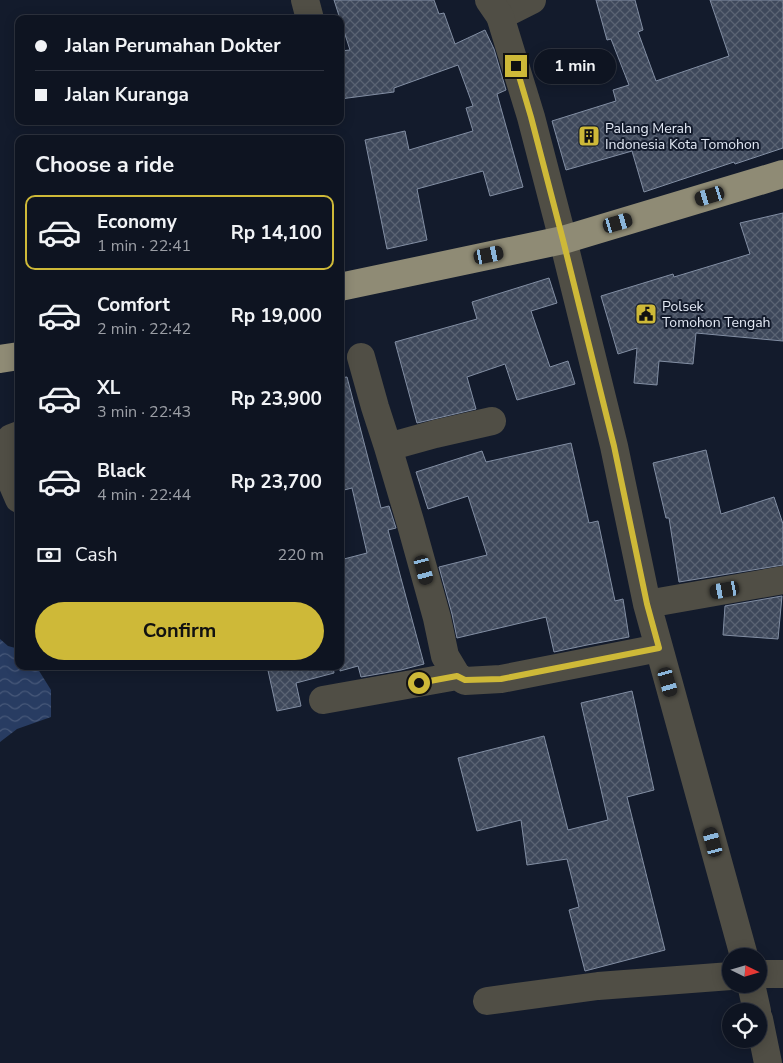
<!DOCTYPE html>
<html lang="en">
<head>
<meta charset="utf-8">
<style>
  :root { --surface:#0e1421; --page:#1c212e; --text:#f1f3f6; --muted:#9b9ea5; --line:#2e333f; --accent:#ceb938 }
  body { margin:0; font-family:"Nunito Sans",sans-serif; background:var(--page); color:var(--text); height:100vh; display:flex; flex-direction:column; font-size:19px; white-space:nowrap }
  * { box-sizing:border-box; margin:0 }
  p { font-size:16px; color:var(--muted) }
  .icon { flex:none; width:28px; height:28px; fill:none; stroke:currentColor; stroke-width:2; stroke-linecap:round; stroke-linejoin:round }
  .map { position:relative; flex:1; overflow:hidden }
  .sheet { position:absolute; left:15px; top:135px; width:329px; height:535px; display:flex; flex-direction:column; background:var(--surface); border-radius:10px; box-shadow:0 2px 12px #0003,0 0 0 1px var(--line) }
  .sheet>* { flex:none }
  .guide { position:absolute; left:15px; top:15px; width:329px; height:110px; border-radius:10px; box-shadow:0 2px 12px #0003,0 0 0 1px var(--line); display:grid; align-content:center; height:110px; padding:0 20px; background:var(--surface) }
  .needle { width:32px; rotate:95deg }
  .tools { position:absolute; left:722px; top:948px; display:grid; gap:10px }
  .tools a { display:grid; place-items:center; width:45px; height:45px; border-radius:50%; background:var(--surface); box-shadow:0 2px 12px #0003,0 0 0 1px var(--line); font-size:25px }
  .end { position:absolute; width:22px; height:22px; margin:-11px; border:6px solid #ceb938; background:#111; box-shadow:0 0 0 2px #111 }
  .from { border-radius:50% }
  .bubble { position:absolute; height:35px; border-radius:18px; background:var(--surface); box-shadow:0 2px 12px #0003,0 0 0 1px var(--line); font-size:16px; font-weight:700; line-height:35px; text-align:center }
  .car { position:absolute; width:15px; height:30px; margin:-15px -8px; border-radius:6px; box-shadow:0 0 4px 1px #0007; background:linear-gradient(#222 24%,#8ab4d8 0 40%,#222 0 76%,#8ab4d8 0 86%,#222 0) }
  .guide b { display:flex; align-items:center; gap:18px; height:48px; font-size:19px }
  .guide b+b { border-top:1px solid var(--line) }
  .guide i { width:12px; height:12px; background:var(--text) }
  ul { padding:0; list-style:none }
  li { display:flex; align-items:center; gap:15px; height:75px; margin:0 10px 8px; padding:0 10px; border:2px solid transparent; border-radius:10px }
  li div { flex:1 }
  li b { display:block; font-size:19px }
  li em { font-style:normal; font-weight:700 }
  li.selected { border-color:var(--accent) }
  li>.icon { width:45px; height:45px; stroke-width:1.5 }
  h2 { padding:0 20px; font-size:22px; line-height:60px }
  .pay { display:flex; align-items:center; gap:12px; height:55px; padding:0 20px; font-size:19px }
  .pay p { margin-inline-start:auto }
  .action { display:flex; gap:10px; margin-top:auto; padding:10px 20px }
  .action a { flex:1; height:58px; border-radius:30px; background:var(--accent); color:#111; font-size:20px; font-weight:700; line-height:58px; text-align:center }
  .map>svg:first-child { display:block }
  .water { fill:url(#water-waves) }
  .building { fill:url(#building-cross-hatch); stroke:#828ea3 }
  .lines { fill:none; stroke-linecap:round; stroke-linejoin:round }
  .minor { stroke:#504e45; stroke-width:28 }
  .tertiary { stroke:#504e45; stroke-width:28 }
  .trunk { stroke:#8f8b75; stroke-width:28 }
  .route { stroke:#ceb938; stroke-width:6 }
  .labels { text-anchor:middle; stroke-width:4; stroke-linejoin:round; paint-order:stroke }
  .poi-label { font-size:14px; fill:#e4eaf6; stroke:#131b2c; text-anchor:start }
</style>
</head>
<body>
<div class="map">
<svg width="783" height="1063" viewBox="0 0 783 1063">
  <defs>
    <pattern id="water-waves" width="16" height="10" patternUnits="userSpaceOnUse" patternTransform="scale(1.25)"><rect width="16" height="10" fill="#283c62"/><path d="M0 5q4-4 8 0t8 0" fill="none" stroke="#475879"/></pattern>
    <pattern id="building-cross-hatch" width="8" height="8" patternUnits="userSpaceOnUse" patternTransform="scale(1.25)"><rect width="8" height="8" fill="#3e485b"/><path d="M0 0l8 8M0 8l8-8" fill="none" stroke="#5a6373"/></pattern>
  </defs>
  <rect width="100%" height="100%" fill="#131b2c"/>
  <path class="water" d="M0 639 8 646 19 649V666H36L51 690V717L17 729 0 742Z"/>
  <path class="building" d="M334 0H434L439 14 444 13 455 44 485 30 494 49 506 90 497 94 523 187 490 196 483 171 417 189 427 240 387 249 365 140 405 131 409 150 473 131 466 108 473 106 458 65 394 88V92L340 99V51L350 50Z
    M596 0H635L643 30 638 32 656 81 729 56 710 0H783V148L735 164 734 162 644 192 632 151 566 170 552 121 616 101 613 90 629 85 611 39 607 40Z
    M783 213V341L696 333 693 364 659 361 657 385 634 383 637 348 618 354 601 296 673 274 674 277 750 254 740 223Z
    M549 278 557 303 531 311 550 367 568 361 575 384 517 400 505 364 467 377 476 409 417 423 395 342 477 319 472 302Z
    M347 377 381 508 389 506 396 528 388 530 424 664 401 670 361 677 358 666 340 671V560L367 553 352 488 340 491V378Z
    M571 443 589 523 598 521 615 601 623 599 629 637 587 645 554 652 546 617 457 638 452 614 439 567 487 555 468 496 428 509 416 472 482 451 486 462Z
    M706 450 721 514 774 497 783 524V565L679 582 669 518H666L653 463Z
    M782 596 778 639 723 635 725 606Z
    M267 666H333L334 673 296 683 301 706 277 711Z
    M632 691 654 790 627 797 665 950 585 971 569 910 579 907 567 859 527 865 521 820 477 831 458 758 544 736 568 830 608 820 581 703Z"/>
  <g class="lines">
    <path class="minor" d="M305 0 310 19
      M500 16 532 0
      M563 240 614 446 647 604 744 956
      M361 357 375 407 388 447 410 521 437 618 445 656 457 676 465 681 501 679 659 648
      M19 435 11 438 7 454 8 474 19 499
      M388 447 435 434 492 421
      M647 604 783 580
      M323 700 457 676
      M759 974H783
      M751 984 757 1011
      M487 1001 598 986 731 976
      M759 1019 768 1063"/>
    <path class="tertiary" d="M489 0 500 16 531 117 563 240"/>
    <path class="trunk" d="M340 287 563 240 783 174
      M0 359 19 356"/>
  </g>
  <g class="lines">
    <path class="route" d="M419 683 457 676 465 680 501 679 659 648 647 604 614 446 563 240 531 117 516 66"/>
  </g>
  <defs>
    <g id="building-square" transform="scale(1.125)"><rect x="-9" y="-9" width="18" height="18" rx="4" fill="#ceb938" stroke="#131b2c"/><path d="M-4-6H4V6H1V3H-1V6H-4ZM-2.5-4.3h1.7v1.8h-1.7ZM.8-4.3h1.7v1.8H.8ZM-2.5-1h1.7V.8h-1.7ZM.8-1h1.7V.8H.8Z" fill="#111"/></g>
    <g id="civic-square" transform="scale(1.125)"><rect x="-9" y="-9" width="18" height="18" rx="4" fill="#ceb938" stroke="#131b2c"/><path d="M-.6-6.5H3V-4.5H.6V-3L4-1V1h2V6H-6V1h2V-1L-.6-3ZM-1.2 2.5V6h2.4V2.5Z" fill="#111"/></g>
  </defs>
  <g fill-rule="evenodd">
    <use href="#building-square" x="589" y="136"/>
    <use href="#civic-square" x="646" y="314"/>
  </g>
  <g class="labels">
    <g class="poi-label">
      <text x="605" y="133">Palang Merah<tspan x="605" dy="16">Indonesia Kota Tomohon</tspan></text>
      <text x="662" y="311">Polsek<tspan x="662" dy="16">Tomohon Tengah</tspan></text>
    </g>
  </g>
</svg>
<div class="tools">
<a><svg class="needle" viewBox="-14 -14 28 28"><path d="M0-13l5 13h-10z" fill="#e53935"/><path d="M0 13l5-13h-10z" fill="#9b9ea5"/></svg></a>
<a><svg class="icon" aria-label="locate" viewBox="0 0 24 24"><circle cx="12" cy="12" r="6"/><path d="M12 2v4M12 18v4M2 12h4M18 12h4"/></svg></a>
</div>
<i class="end from" style="left:419px;top:683px"></i>
<i class="end" style="left:516px;top:66px"></i>
<div class="bubble" style="left:534px;top:49px;width:82px">1 min</div>
<i class="car" style="left:710px;top:196px;rotate:253deg"></i>
<i class="car" style="left:618px;top:223px;rotate:74deg"></i>
<i class="car" style="left:489px;top:255px;rotate:78deg"></i>
<i class="car" style="left:424px;top:570px;rotate:165deg"></i>
<i class="car" style="left:725px;top:590px;rotate:260deg"></i>
<i class="car" style="left:668px;top:682px;rotate:164deg"></i>
<i class="car" style="left:713px;top:842px;rotate:345deg"></i>
<div class="guide">
<b><i class="from"></i>Jalan Perumahan Dokter</b>
<b><i></i>Jalan Kuranga</b>
</div>
<section class="sheet">
<h2>Choose a ride</h2>
<ul>
<li class="selected"><svg class="icon" aria-label="car" viewBox="0 0 24 24"><path d="M5 17H2v-5l4-1 3-4h7l3 4 3 1v5h-3M9 17h6M6 11h13"/><circle cx="7" cy="17" r="2"/><circle cx="17" cy="17" r="2"/></svg><div><b>Economy</b><p>1 min · 22:41</p></div><em>Rp 14,100</em></li>
<li><svg class="icon" aria-label="car" viewBox="0 0 24 24"><path d="M5 17H2v-5l4-1 3-4h7l3 4 3 1v5h-3M9 17h6M6 11h13"/><circle cx="7" cy="17" r="2"/><circle cx="17" cy="17" r="2"/></svg><div><b>Comfort</b><p>2 min · 22:42</p></div><em>Rp 19,000</em></li>
<li><svg class="icon" aria-label="car" viewBox="0 0 24 24"><path d="M5 17H2v-5l4-1 3-4h7l3 4 3 1v5h-3M9 17h6M6 11h13"/><circle cx="7" cy="17" r="2"/><circle cx="17" cy="17" r="2"/></svg><div><b>XL</b><p>3 min · 22:43</p></div><em>Rp 23,900</em></li>
<li><svg class="icon" aria-label="car" viewBox="0 0 24 24"><path d="M5 17H2v-5l4-1 3-4h7l3 4 3 1v5h-3M9 17h6M6 11h13"/><circle cx="7" cy="17" r="2"/><circle cx="17" cy="17" r="2"/></svg><div><b>Black</b><p>4 min · 22:44</p></div><em>Rp 23,700</em></li>
</ul>
<div class="pay"><svg class="icon" aria-label="cash" viewBox="0 0 24 24"><path d="M3 7h18v10H3z"/><circle cx="12" cy="12" r="2"/></svg>Cash<p>220 m</p></div>
<div class="action"><a>Confirm</a></div>
</section>
</div>
</body>
</html>
